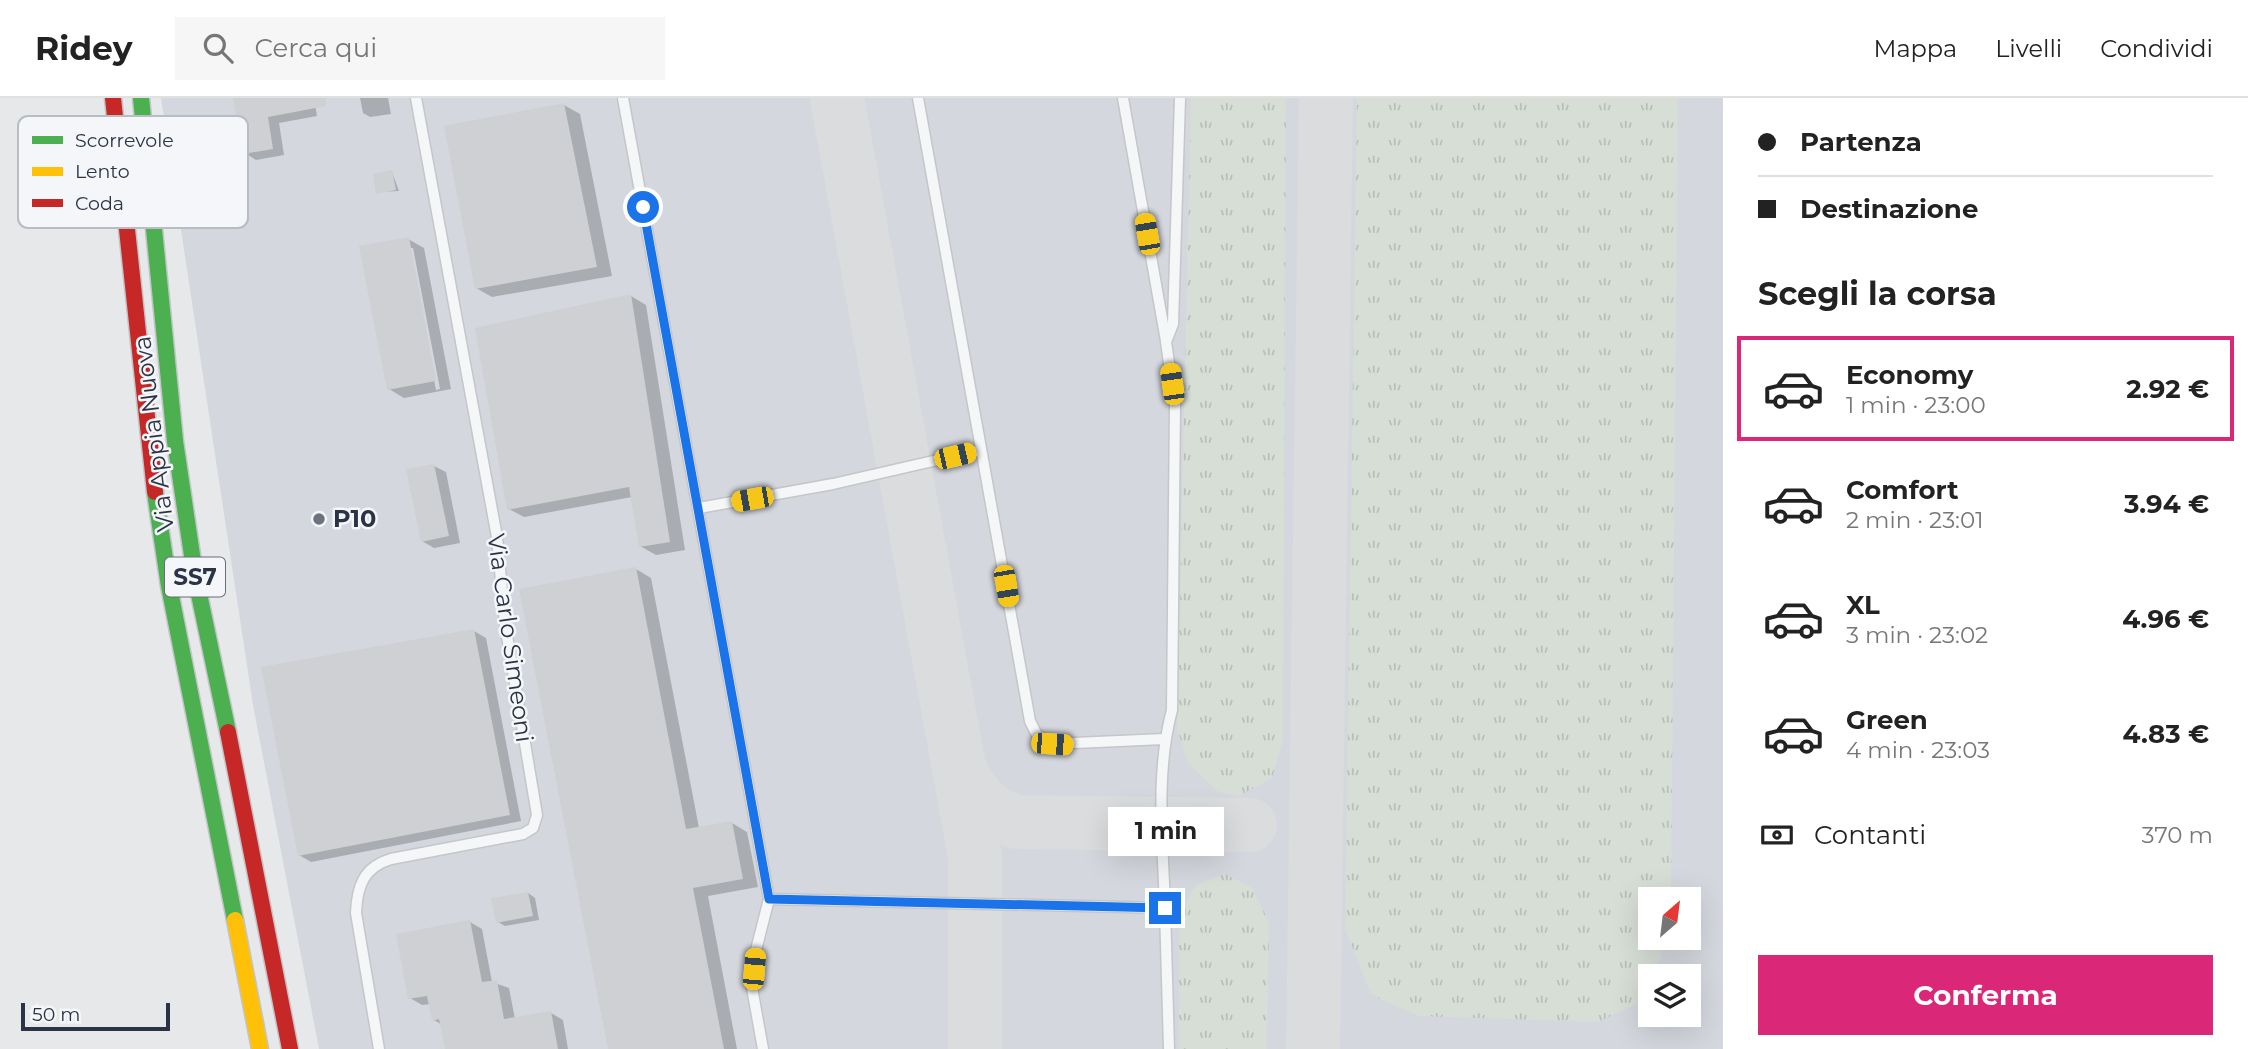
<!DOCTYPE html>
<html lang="it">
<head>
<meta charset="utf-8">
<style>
  :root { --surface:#fff; --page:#f6f6f6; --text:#222; --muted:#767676; --line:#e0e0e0; --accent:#db2777 }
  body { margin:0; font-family:Montserrat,sans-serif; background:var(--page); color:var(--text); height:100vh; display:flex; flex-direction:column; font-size:26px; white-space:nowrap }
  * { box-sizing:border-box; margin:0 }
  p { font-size:23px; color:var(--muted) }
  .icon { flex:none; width:38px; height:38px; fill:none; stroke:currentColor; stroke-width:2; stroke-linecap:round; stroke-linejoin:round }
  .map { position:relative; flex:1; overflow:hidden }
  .details { display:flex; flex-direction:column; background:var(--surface); width:525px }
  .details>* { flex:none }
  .hud { display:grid; align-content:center; height:154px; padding:0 35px; background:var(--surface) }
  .needle { width:46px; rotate:28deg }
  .controls { position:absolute; left:1638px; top:789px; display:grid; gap:14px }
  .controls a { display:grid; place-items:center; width:63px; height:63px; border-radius:0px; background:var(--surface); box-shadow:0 7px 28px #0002; font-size:35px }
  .scale { position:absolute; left:21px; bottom:18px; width:149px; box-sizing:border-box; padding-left:7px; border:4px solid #2b3445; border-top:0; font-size:19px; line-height:24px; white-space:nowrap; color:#2b3445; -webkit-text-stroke:5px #f4f6f9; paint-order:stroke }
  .end { position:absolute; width:32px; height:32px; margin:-16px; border:9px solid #1a73e8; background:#fff; box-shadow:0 0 0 4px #fff }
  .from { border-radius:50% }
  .bubble { position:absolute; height:49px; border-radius:0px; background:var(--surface); box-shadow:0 7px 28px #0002; font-size:23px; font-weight:700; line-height:49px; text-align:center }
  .car { position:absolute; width:21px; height:42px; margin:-21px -10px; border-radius:9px; box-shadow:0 0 5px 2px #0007; background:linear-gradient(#f5c518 24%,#345 0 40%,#f5c518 0 76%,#345 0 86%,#f5c518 0) }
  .hud b { display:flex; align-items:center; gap:24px; height:66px; font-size:26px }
  .hud b+b { border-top:2px solid var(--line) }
  .hud i { width:18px; height:18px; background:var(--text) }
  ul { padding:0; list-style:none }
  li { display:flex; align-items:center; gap:21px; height:105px; margin:0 14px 10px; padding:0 21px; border:4px solid transparent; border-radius:0px }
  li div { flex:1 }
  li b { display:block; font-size:26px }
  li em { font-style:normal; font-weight:700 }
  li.current { border-color:var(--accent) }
  li>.icon { width:63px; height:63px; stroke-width:1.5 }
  h2 { padding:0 35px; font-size:32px; line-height:84px }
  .pay { display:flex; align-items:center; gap:18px; height:77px; padding:0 35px; font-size:26px }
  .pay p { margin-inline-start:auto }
  .button { display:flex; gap:14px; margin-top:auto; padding:14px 35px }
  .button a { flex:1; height:80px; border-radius:0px; background:var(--accent); color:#fff; font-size:28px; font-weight:700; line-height:80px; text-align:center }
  header { display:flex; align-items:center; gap:42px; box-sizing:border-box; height:98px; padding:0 35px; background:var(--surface); border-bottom:2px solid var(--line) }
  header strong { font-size:33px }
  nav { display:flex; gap:38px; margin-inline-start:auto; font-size:24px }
  .search { width:490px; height:63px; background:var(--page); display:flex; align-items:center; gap:18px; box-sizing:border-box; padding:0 24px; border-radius:0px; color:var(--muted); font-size:26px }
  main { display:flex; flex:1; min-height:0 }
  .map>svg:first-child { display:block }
  .built { fill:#d4d7dd; fill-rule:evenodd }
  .grass { fill:url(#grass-tufts) }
  .shadow { fill:#0003; fill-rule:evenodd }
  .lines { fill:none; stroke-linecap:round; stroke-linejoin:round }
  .taxiway { stroke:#dadcde; stroke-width:54 }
  .building { fill:#ced0d3 }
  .lane-casing { stroke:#c4c6c8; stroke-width:13 }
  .fast-casing { stroke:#c2c5c8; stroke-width:19 }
  .slow-casing { stroke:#c2c5c8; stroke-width:19 }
  .jam-casing { stroke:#c2c5c8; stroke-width:19 }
  .lane { stroke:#f5f6f7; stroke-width:10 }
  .fast { stroke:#4caf50; stroke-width:16 }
  .slow { stroke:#ffc107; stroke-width:16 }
  .jam { stroke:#c62828; stroke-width:16 }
  .route { stroke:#1a73e8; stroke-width:9 }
  .poi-dot { fill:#6c737f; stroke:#f4f6f9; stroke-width:2.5 }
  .labels { text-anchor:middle; stroke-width:5; stroke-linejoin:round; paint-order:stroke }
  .shield { fill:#f4f6f9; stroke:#676e7b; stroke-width:2 }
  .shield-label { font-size:23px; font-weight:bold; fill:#2b3445 }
  .street-label { font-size:24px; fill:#2b3445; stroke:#f4f6f9 }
  .poi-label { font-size:24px; font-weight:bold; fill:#2b3445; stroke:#f4f6f9; text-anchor:start }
  .key { fill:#f4f6f9; stroke:#b8bcc3; stroke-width:2 }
  .key-label { font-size:19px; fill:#2b3445 }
</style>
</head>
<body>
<header>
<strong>Ridey</strong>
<div class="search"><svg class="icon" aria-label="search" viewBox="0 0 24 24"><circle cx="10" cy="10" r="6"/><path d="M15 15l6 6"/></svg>Cerca qui</div>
<nav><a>Mappa</a><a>Livelli</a><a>Condividi</a></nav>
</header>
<main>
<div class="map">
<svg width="1723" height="951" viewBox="0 0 1723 951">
  <defs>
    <pattern id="grass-tufts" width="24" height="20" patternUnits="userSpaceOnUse" patternTransform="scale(1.75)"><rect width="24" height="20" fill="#d6ded6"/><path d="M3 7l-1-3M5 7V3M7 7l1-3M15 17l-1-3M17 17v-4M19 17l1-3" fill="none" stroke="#b8bfb9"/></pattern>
  </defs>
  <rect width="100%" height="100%" fill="#e6e8ea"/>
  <path class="built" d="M161 0H1723V951H319L253 607ZM1650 802H1689V840H1650ZM1650 878H1689V917H1650Z"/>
  <path class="grass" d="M1191 0H1286L1283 641 1272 680 1239 698 1218 694 1188 665 1177 630Z
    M1357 0H1678L1671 801 1650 802V840H1667L1654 878H1650L1646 902 1598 924 1419 918 1371 897 1345 830Z
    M1225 776 1252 790 1269 824 1267 951H1179V816L1196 787Z"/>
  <path class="shadow" d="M235 0H314L317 18 279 25 284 57 256 62 245 55Z
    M360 0H388L391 16 370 19 363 15Z
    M564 7 580 16 612 178 492 199 476 190Z
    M392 74 399 93 378 94Z
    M408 141 424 150 451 291 404 300 389 291ZM409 150H413L440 291 436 292Z
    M631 198 646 207 685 452 656 457 640 448 632 399 524 419 509 411Z
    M434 368 446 374 460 445 434 450 422 443Z
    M636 471 651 480 699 730 732 725 747 734 758 789 708 798 737 951H610Z
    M474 533 486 540 521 723 311 764 299 757Z
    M528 795 535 800 539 822 505 828 498 824Z
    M470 824 482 831 492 884 509 890 515 921 551 915 563 922 568 951H447L442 927 434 922 431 906 422 907 410 900Z"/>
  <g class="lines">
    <path class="taxiway" d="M837 0 975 758V951
      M959 671C976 701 983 712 1016 724L1250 727
      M1313 951 1326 0"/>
  </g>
  <path class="building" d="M233 0H326V8L268 19 273 51 243 56Z
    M564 5 597 169 475 191 444 28Z
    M392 72 396 92 376 96 373 76Z
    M409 139 436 283 387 292 359 148Z
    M631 196 670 444 639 449 629 389 507 412 475 230Z
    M434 366 449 438 421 444 406 371Z
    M636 469 686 731 732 723 743 781 693 790 724 951H608L519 491Z
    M474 531 510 717 298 758 261 569Z
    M528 794 533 818 496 825 491 800Z
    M470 822 482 884 497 882 504 921 551 913 558 951H445L439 921 432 923 427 898 408 901 396 836Z"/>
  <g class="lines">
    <g class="lane-casing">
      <path id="lane" d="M623 0 769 801 756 852 752 890 763 951
        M918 0 1030 623 1037 637 1052 646 1164 641
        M1123 0 1166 243
        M699 410 833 386 981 352
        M769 801 1165 810 1169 951
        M1165 810C1163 745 1155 675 1172 612L1175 307 1166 244 1173 226 1180 0
        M379 951 356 815C357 788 364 769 391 761L523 736 533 730 537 717 505 526 497 439 416 0"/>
    </g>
    <g class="fast-casing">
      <path id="fast" d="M141 0 175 343 195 477 228 634
        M155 394 169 488 235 822"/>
    </g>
    <g class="slow-casing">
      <path id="slow" d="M235 822 260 951"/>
    </g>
    <g class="jam-casing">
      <path id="jam" d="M113 0 155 394
        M228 634 290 951"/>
    </g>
    <use href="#lane" class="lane"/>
    <use href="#fast" class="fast"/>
    <use href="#slow" class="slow"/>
    <use href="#jam" class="jam"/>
  </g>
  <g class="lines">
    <path class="route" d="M643 109 769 801 1165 810"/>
  </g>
  <circle class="poi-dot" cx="319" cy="421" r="7"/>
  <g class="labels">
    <rect class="shield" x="165" y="459.5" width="60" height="39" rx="5"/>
    <g class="shield-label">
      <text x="195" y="487">SS7</text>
    </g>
    <g class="street-label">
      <text transform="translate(154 336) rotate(-97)" y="8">Via Appia Nuova</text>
      <text transform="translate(510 540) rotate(82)" y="8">Via Carlo Simeoni</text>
    </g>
    <g class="poi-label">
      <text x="333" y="429">P10</text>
    </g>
  </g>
  <rect x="18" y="18" width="230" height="112" rx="10" class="key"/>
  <rect x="32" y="38" width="31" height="8" fill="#4caf50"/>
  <rect x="32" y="69" width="31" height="9" fill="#ffc107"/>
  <rect x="32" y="101" width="31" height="8" fill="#c62828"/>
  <g class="key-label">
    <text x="75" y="49">Scorrevole</text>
    <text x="75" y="80">Lento</text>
    <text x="75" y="112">Coda</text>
  </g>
</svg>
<div class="controls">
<a><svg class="needle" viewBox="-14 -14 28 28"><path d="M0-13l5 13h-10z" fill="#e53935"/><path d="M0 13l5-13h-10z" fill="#767676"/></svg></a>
<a><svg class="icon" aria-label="layers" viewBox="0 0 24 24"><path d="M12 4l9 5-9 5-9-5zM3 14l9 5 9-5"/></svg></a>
</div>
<div class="scale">50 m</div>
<i class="end from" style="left:643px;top:109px"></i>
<i class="end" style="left:1165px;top:810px"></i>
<div class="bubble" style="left:1108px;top:709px;width:116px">1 min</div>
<i class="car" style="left:1147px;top:136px;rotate:350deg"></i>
<i class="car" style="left:1172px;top:286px;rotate:352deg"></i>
<i class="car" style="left:955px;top:358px;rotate:77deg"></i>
<i class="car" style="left:752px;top:401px;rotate:260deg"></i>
<i class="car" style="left:1006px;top:488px;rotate:170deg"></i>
<i class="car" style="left:1052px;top:646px;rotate:94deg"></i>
<i class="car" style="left:754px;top:871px;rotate:5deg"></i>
</div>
<section class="details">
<div class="hud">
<b><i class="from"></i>Partenza</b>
<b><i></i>Destinazione</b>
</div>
<h2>Scegli la corsa</h2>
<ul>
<li class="current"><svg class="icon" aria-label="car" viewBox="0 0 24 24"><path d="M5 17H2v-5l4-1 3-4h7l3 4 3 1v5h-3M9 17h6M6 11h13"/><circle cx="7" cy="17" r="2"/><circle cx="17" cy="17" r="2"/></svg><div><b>Economy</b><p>1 min · 23:00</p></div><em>2.92 €</em></li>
<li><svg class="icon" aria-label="car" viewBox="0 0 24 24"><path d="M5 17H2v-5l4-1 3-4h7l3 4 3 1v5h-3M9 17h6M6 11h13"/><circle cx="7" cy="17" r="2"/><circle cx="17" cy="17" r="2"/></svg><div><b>Comfort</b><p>2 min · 23:01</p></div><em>3.94 €</em></li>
<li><svg class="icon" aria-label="car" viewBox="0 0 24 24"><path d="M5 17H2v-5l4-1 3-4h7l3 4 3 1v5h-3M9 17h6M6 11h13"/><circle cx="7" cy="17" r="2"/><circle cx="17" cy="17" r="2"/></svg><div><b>XL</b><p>3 min · 23:02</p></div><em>4.96 €</em></li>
<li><svg class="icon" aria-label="car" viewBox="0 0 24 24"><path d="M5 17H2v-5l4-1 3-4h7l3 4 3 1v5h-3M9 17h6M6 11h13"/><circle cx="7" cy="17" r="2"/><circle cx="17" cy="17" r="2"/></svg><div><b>Green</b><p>4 min · 23:03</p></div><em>4.83 €</em></li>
</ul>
<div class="pay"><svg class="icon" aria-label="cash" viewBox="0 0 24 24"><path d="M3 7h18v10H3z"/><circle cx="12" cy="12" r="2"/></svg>Contanti<p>370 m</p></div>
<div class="button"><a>Conferma</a></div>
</section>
</main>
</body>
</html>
